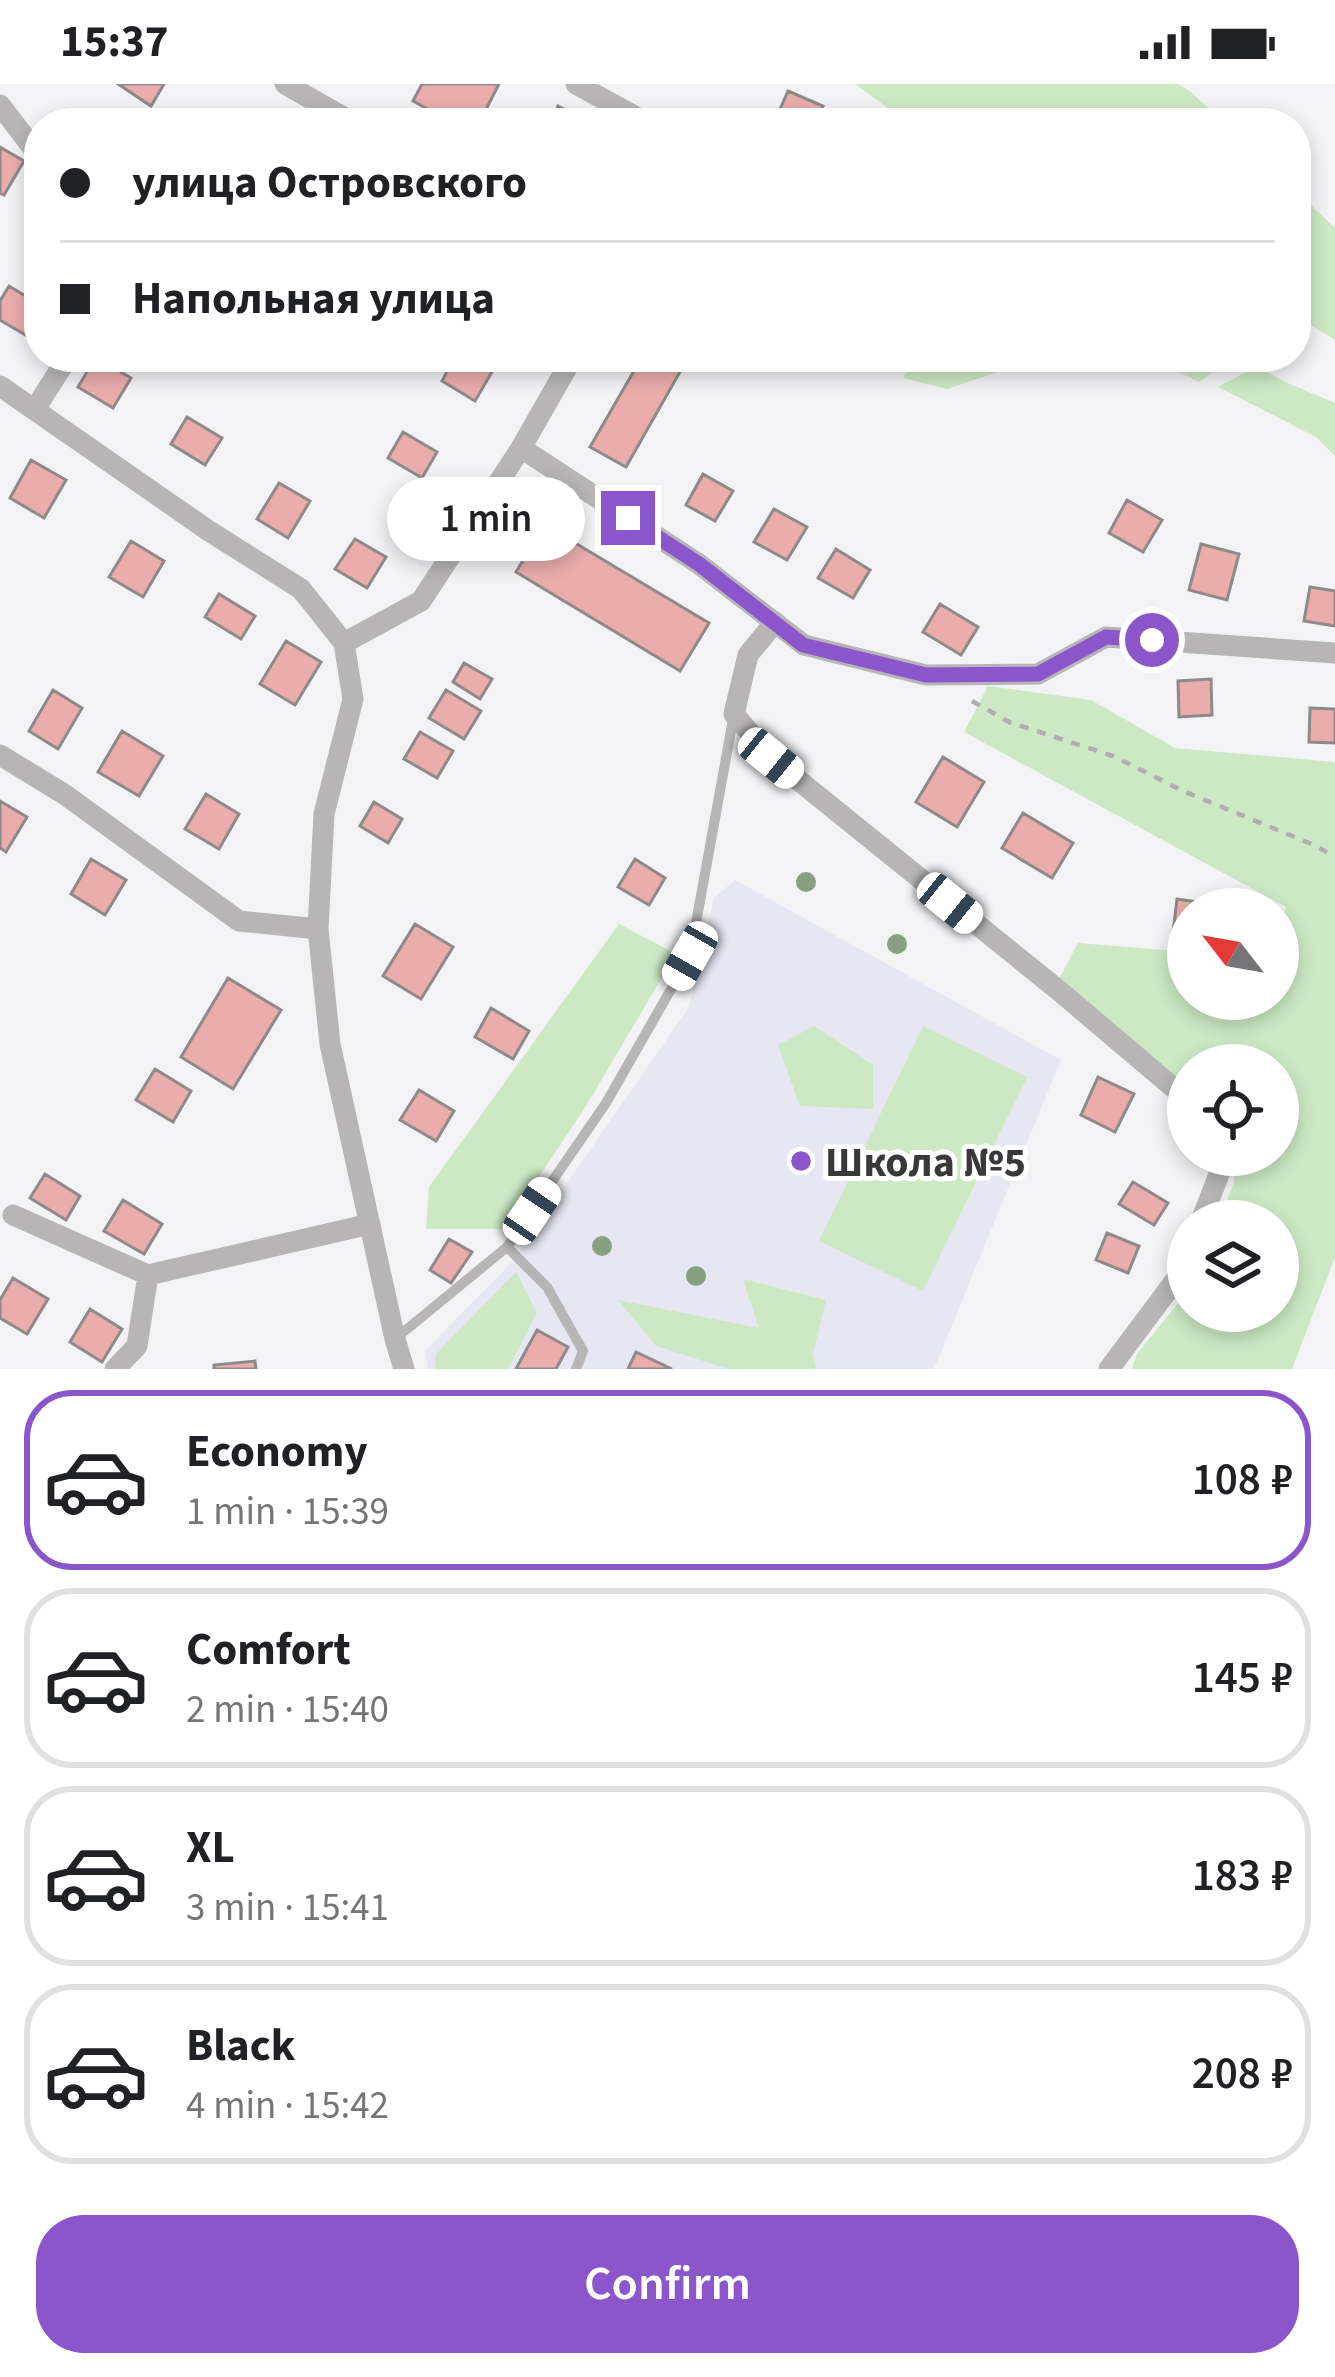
<!DOCTYPE html>
<html lang="en">
<head>
<meta charset="utf-8">
<style>
  :root { --surface:#fff; --page:#f6f6f6; --text:#202124; --muted:#757577; --line:#e0e0e0; --accent:#8b55cc }
  body { margin:0; font-family:"Source Sans 3",sans-serif; background:var(--page); color:var(--text); height:100vh; display:flex; flex-direction:column; font-size:45px; white-space:nowrap }
  * { box-sizing:border-box; margin:0 }
  p { font-size:39px; color:var(--muted) }
  .icon { flex:none; width:66px; height:66px; fill:none; stroke:currentColor; stroke-width:2; stroke-linecap:round; stroke-linejoin:round }
  .map { position:relative; height:1285px; overflow:hidden }
  .details { display:flex; flex-direction:column; background:var(--surface); flex:1 }
  .details>* { flex:none }
  .hud { position:absolute; left:24px; top:24px; width:1287px; height:264px; border-radius:48px; box-shadow:0 6px 18px #0003; display:grid; align-content:center; height:264px; padding:0 36px; background:var(--surface) }
  .needle { width:78px; rotate:301deg }
  .fabs { position:absolute; left:1167px; top:804px; display:grid; gap:24px }
  .fabs a { display:grid; place-items:center; width:132px; height:132px; border-radius:50%; background:var(--surface); box-shadow:0 6px 18px #0003; font-size:60px }
  .end { position:absolute; width:54px; height:54px; margin:-27px; border:15px solid #8b55cc; background:#fff; box-shadow:0 0 0 6px #fff }
  .from { border-radius:50% }
  .bubble { position:absolute; height:84px; border-radius:42px; background:var(--surface); box-shadow:0 6px 18px #0003; font-size:39px; font-weight:600; line-height:84px; text-align:center }
  .car { position:absolute; width:36px; height:72px; margin:-36px -18px; border-radius:15px; box-shadow:0 0 9px 3px #0007; background:linear-gradient(#fff 24%,#345 0 40%,#fff 0 76%,#345 0 86%,#fff 0) }
  .hud b { display:flex; align-items:center; gap:42px; height:114px; font-size:45px }
  .hud b+b { border-top:3px solid var(--line) }
  .hud i { width:30px; height:30px; background:var(--text) }
  ul { padding:21px 0 0; list-style:none }
  li { display:flex; align-items:center; gap:36px; height:180px; margin:0 24px 18px; padding:0 12px; border:6px solid var(--line); border-radius:48px }
  li div { flex:1 }
  li b { display:block; font-size:45px }
  li em { font-style:normal; font-weight:600 }
  li.current { border-color:var(--accent) }
  li>.icon { width:108px; height:108px; stroke-width:1.5 }
  .action { display:flex; gap:24px; margin-top:auto; padding:24px 36px }
  .action a { flex:1; height:138px; border-radius:48px; background:var(--accent); color:#fff; font-size:48px; font-weight:600; line-height:138px; text-align:center }
  .status { display:flex; justify-content:space-between; align-items:center; height:84px; padding:0 60px; background:var(--surface); direction:ltr }
  .status svg { height:33px; fill:currentColor }
  .map>svg:first-child { display:block }
  .built { fill:#e6e7f2 }
  .green { fill:#cce9c4 }
  .building { fill:#eaadac; stroke:#8e8a8a; stroke-width:3 }
  .lines { fill:none; stroke-linecap:round; stroke-linejoin:round }
  .path { stroke:#afafb2; stroke-width:4.5; stroke-dasharray:9 9; stroke-linecap:butt }
  .lane { stroke:#b7b5b5; stroke-width:10 }
  .street { stroke:#b7b5b5; stroke-width:21 }
  .tree { fill:#87a081 }
  .route { stroke:#8b55cc; stroke-width:15 }
  .poi-dot { fill:#8b55cc; stroke:#fff; stroke-width:4.5 }
  .labels { text-anchor:middle; stroke-width:10; stroke-linejoin:round; paint-order:stroke }
  .poi-label { font-size:42px; font-weight:bold; fill:#39393b; stroke:#fff; text-anchor:start }
</style>
</head>
<body>
<div class="status"><b>15:37</b><svg viewBox="0 0 49 12"><path d="M0 12V9h3v3zM5 12V6h3v6zM10 12V3h3v9zM15 12V0h3v12zM26 1h20v11H26zM47 4h2v5h-2z"/></svg></div>
<div class="map">
<svg width="1335" height="1285" viewBox="0 0 1335 1285">
  <rect width="100%" height="100%" fill="#f3f3f6"/>
  <path class="built" d="M735 796 1061 976 934 1285H428L425 1267 513 1177 689 923 714 814Z"/>
  <path class="green" d="M855 0H1178L1191 8 1224 39H908Z
    M1296 107 1335 144V256L1302 236 1296 238Z
    M914 273H1042L947 305 903 294Z
    M1147 273H1235L1199 298Z
    M1258 282 1283 297 1335 319V372L1316 353 1218 303Z
    M988 602 1091 616 1175 664 1335 678V1173L1292 1285H1132L1137 1270 1188 1207V1227H1278V1137H1219L1234 1098 1233 1071H1278V981H1188V1001L1058 897 1078 859 1188 868V915H1278V849L1286 823 964 648Z
    M619 840 676 870 583 1027 504 1145H426L429 1103Z
    M814 942 873 981V1025L800 1022 778 961Z
    M923 942 1027 993 923 1207 819 1157Z
    M516 1188 537 1229 508 1285H435L436 1270Z
    M743 1195 826 1216 813 1269 816 1285H728L656 1262 618 1216 759 1244Z"/>
  <path class="building" d="M118 0H164L151 22Z
    M422 0H499L479 39H453L413 17Z
    M788 7 823 22 816 39H774Z
    M558 22 594 39H550Z
    M0 63 24 77 4 111 0 109Z
    M9 202 39 220V232L27 252 0 236V217Z
    M96 273 131 294 113 324 78 303Z
    M455 273H483L496 281 475 317 442 297Z
    M642 273H659L681 286 626 383 590 363Z
    M187 333 222 354 205 381 171 360Z
    M403 348 437 368 422 394 388 374Z
    M31 376 66 396 44 434 10 414Z
    M703 390 733 407 715 437 686 421Z
    M279 399 310 417 288 454 257 435Z
    M438 416 460 430 438 463 417 450Z
    M1127 416 1162 436 1143 468 1109 449Z
    M774 425 807 443 787 476 754 458Z
    M545 441 709 539 680 587 516 488Z
    M355 455 386 473 367 504 335 485Z
    M131 457 164 477 143 513 109 493Z
    M1201 460 1239 470 1227 516 1189 506Z
    M836 465 870 486 853 514 818 494Z
    M1310 503 1335 507V542L1304 537Z
    M219 510 255 532 241 555 205 533Z
    M940 520 978 543 961 571 923 548Z
    M286 557 321 578 295 621 260 600Z
    M464 579 492 595 480 615 453 598Z
    M1211 595 1212 631 1179 633 1178 597Z
    M53 606 82 624 58 665 29 647Z
    M446 606 481 627 464 655 429 634Z
    M1310 624 1335 625V659L1309 658Z
    M122 647 163 672 139 712 98 688Z
    M420 648 453 667 437 694 404 675Z
    M943 673 984 698 957 743 916 718Z
    M206 710 239 730 219 765 185 745Z
    M0 717 27 733 6 768 0 764Z
    M374 718 402 735 388 759 360 742Z
    M1023 729 1073 759 1052 794 1002 764Z
    M91 775 126 796 105 831 71 810Z
    M635 775 665 794 649 821 618 803Z
    M1177 815 1217 821V825H1188V850L1173 848Z
    M415 840 453 863 421 915 383 892Z
    M228 894 281 926 233 1005 181 973Z
    M491 924 529 947 513 975 475 953Z
    M155 985 191 1007 173 1038 136 1016Z
    M1098 993 1134 1010 1115 1048 1081 1031Z
    M419 1006 454 1027 436 1057 400 1036Z
    M45 1090 80 1112 66 1136 30 1114Z
    M1133 1098 1168 1119 1154 1141 1119 1120Z
    M123 1116 162 1140 144 1170 104 1147Z
    M1107 1149 1139 1162 1128 1189 1096 1176Z
    M449 1155 472 1168 451 1199 430 1186Z
    M13 1194 48 1215 27 1250 0 1234V1216Z
    M90 1225 122 1245 102 1278 70 1258Z
    M537 1246 568 1263 556 1285H516Z
    M636 1268 672 1285H628Z
    M255 1277 256 1285H214V1281Z"/>
  <g class="lines">
    <path class="path" d="M972 617 1009 638 1113 672 1183 707 1314 761 1335 773"/>
    <path class="lane" d="M507 1163 547 1203 583 1267 576 1285
      M395 1255 507 1163 606 1019 690 872 734 630"/>
    <path class="street" d="M285 0 354 39
      M576 0 647 39
      M0 21 39 72
      M0 302 209 447 301 505 344 559 353 615 324 730 318 845 330 960 395 1255 404 1285
      M35 325 68 273
      M521 364 699 480 804 561 926 591 1038 590 1106 553 1335 569
      M775 538 748 571 734 630 771 674 1057 905 1188 1016
      M344 559 421 517 521 364 573 273
      M0 671 64 710 239 837 318 845
      M13 1131 148 1191 370 1140
      M1201 1137 1223 1080 1218 1071
      M115 1285 137 1262 148 1191
      M1109 1285 1183 1186 1188 1173"/>
  </g>
  <g class="tree">
    <circle cx="806" cy="798" r="10"/>
    <circle cx="897" cy="860" r="10"/>
    <circle cx="602" cy="1162" r="10"/>
    <circle cx="696" cy="1192" r="10"/>
  </g>
  <g class="lines">
    <path class="route" d="M628 434 699 480 803 561 926 591 1038 590 1106 553 1152 556"/>
  </g>
  <circle class="poi-dot" cx="801" cy="1077" r="12"/>
  <g class="labels">
    <g class="poi-label">
      <text x="825" y="1092">Школа №5</text>
    </g>
  </g>
</svg>
<div class="fabs">
<a><svg class="needle" viewBox="-14 -14 28 28"><path d="M0-13l5 13h-10z" fill="#e53935"/><path d="M0 13l5-13h-10z" fill="#757577"/></svg></a>
<a><svg class="icon" aria-label="locate" viewBox="0 0 24 24"><circle cx="12" cy="12" r="6"/><path d="M12 2v4M12 18v4M2 12h4M18 12h4"/></svg></a>
<a><svg class="icon" aria-label="layers" viewBox="0 0 24 24"><path d="M12 4l9 5-9 5-9-5zM3 14l9 5 9-5"/></svg></a>
</div>
<i class="end from" style="left:1152px;top:556px"></i>
<i class="end" style="left:628px;top:434px"></i>
<div class="bubble" style="left:387px;top:393px;width:198px">1 min</div>
<i class="car" style="left:771px;top:674px;rotate:129deg"></i>
<i class="car" style="left:950px;top:819px;rotate:129deg"></i>
<i class="car" style="left:690px;top:872px;rotate:210deg"></i>
<i class="car" style="left:532px;top:1127px;rotate:34deg"></i>
<div class="hud">
<b><i class="from"></i>улица Островского</b>
<b><i></i>Напольная улица</b>
</div>
</div>
<section class="details">
<ul>
<li class="current"><svg class="icon" aria-label="car" viewBox="0 0 24 24"><path d="M5 17H2v-5l4-1 3-4h7l3 4 3 1v5h-3M9 17h6M6 11h13"/><circle cx="7" cy="17" r="2"/><circle cx="17" cy="17" r="2"/></svg><div><b>Economy</b><p>1 min · 15:39</p></div><em>108 ₽</em></li>
<li><svg class="icon" aria-label="car" viewBox="0 0 24 24"><path d="M5 17H2v-5l4-1 3-4h7l3 4 3 1v5h-3M9 17h6M6 11h13"/><circle cx="7" cy="17" r="2"/><circle cx="17" cy="17" r="2"/></svg><div><b>Comfort</b><p>2 min · 15:40</p></div><em>145 ₽</em></li>
<li><svg class="icon" aria-label="car" viewBox="0 0 24 24"><path d="M5 17H2v-5l4-1 3-4h7l3 4 3 1v5h-3M9 17h6M6 11h13"/><circle cx="7" cy="17" r="2"/><circle cx="17" cy="17" r="2"/></svg><div><b>XL</b><p>3 min · 15:41</p></div><em>183 ₽</em></li>
<li><svg class="icon" aria-label="car" viewBox="0 0 24 24"><path d="M5 17H2v-5l4-1 3-4h7l3 4 3 1v5h-3M9 17h6M6 11h13"/><circle cx="7" cy="17" r="2"/><circle cx="17" cy="17" r="2"/></svg><div><b>Black</b><p>4 min · 15:42</p></div><em>208 ₽</em></li>
</ul>
<div class="action"><a>Confirm</a></div>
</section>
</body>
</html>
